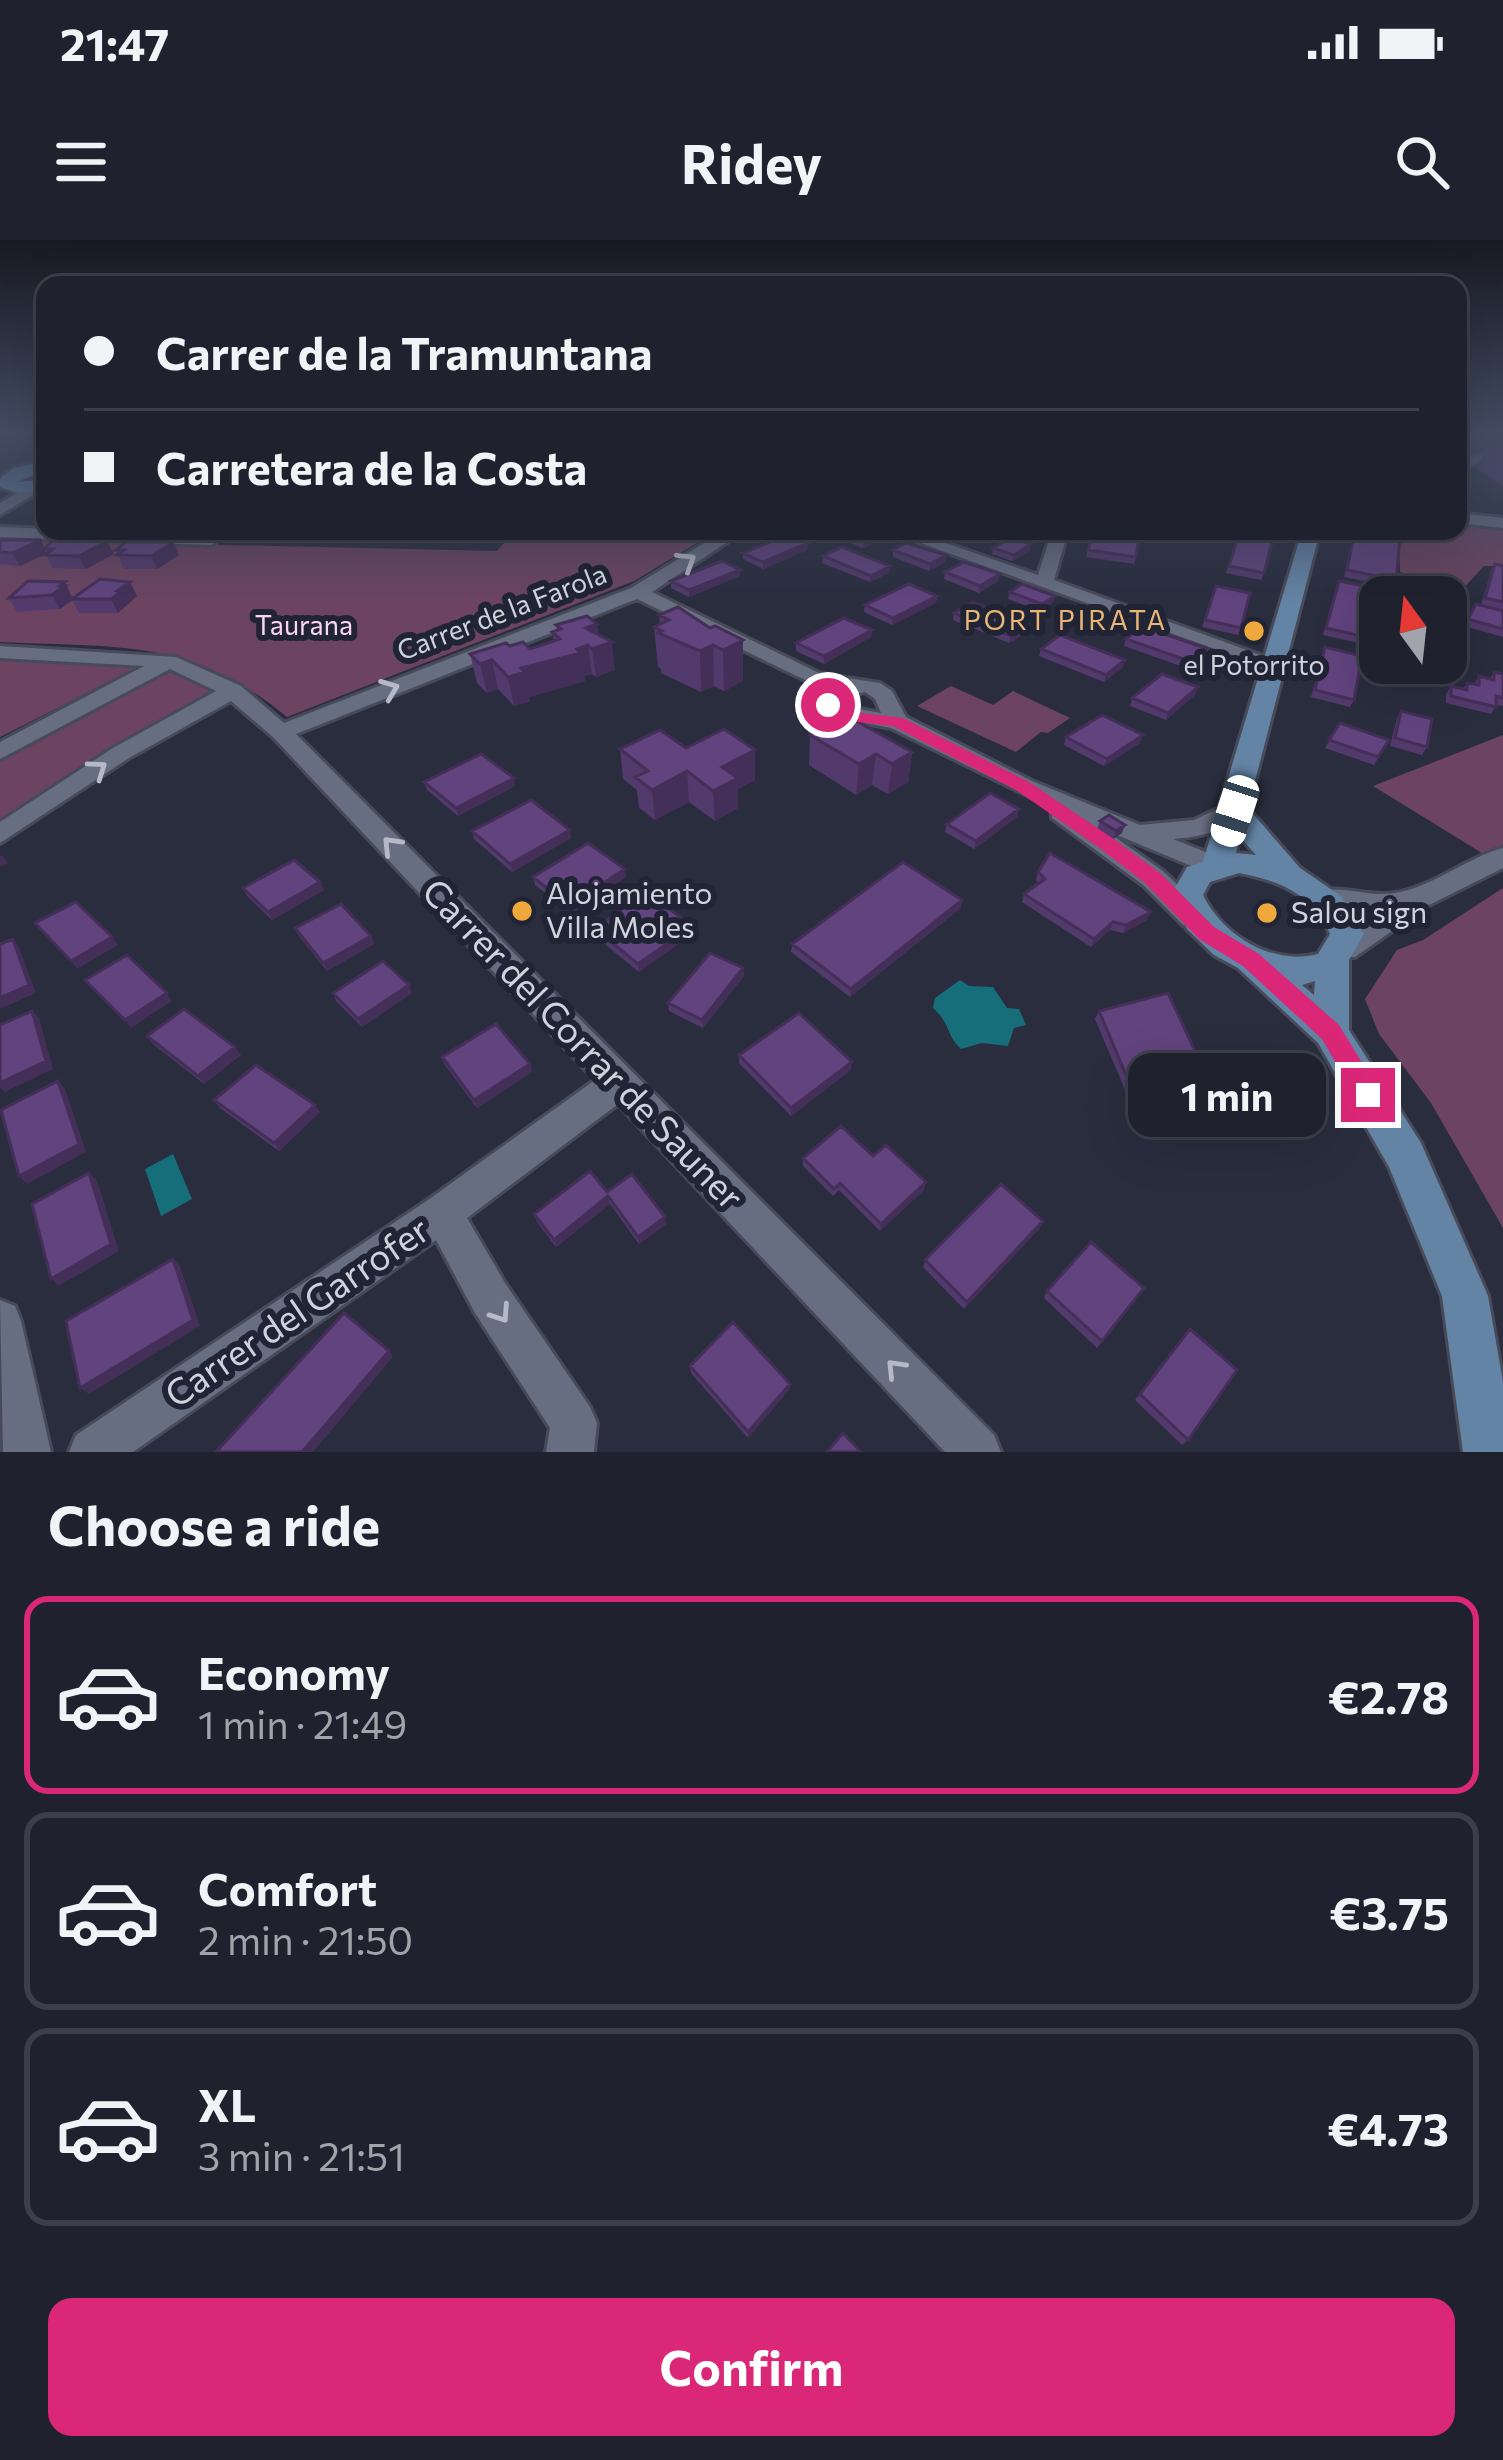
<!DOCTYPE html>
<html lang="en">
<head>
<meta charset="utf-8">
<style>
  :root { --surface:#1f222e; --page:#2c2f3a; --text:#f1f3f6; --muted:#a1a4aa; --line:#3c3f4a; --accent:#db2777 }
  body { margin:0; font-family:Commissioner,sans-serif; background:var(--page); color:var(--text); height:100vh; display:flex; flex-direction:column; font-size:45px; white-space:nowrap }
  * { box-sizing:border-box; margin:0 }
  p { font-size:39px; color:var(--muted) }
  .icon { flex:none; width:66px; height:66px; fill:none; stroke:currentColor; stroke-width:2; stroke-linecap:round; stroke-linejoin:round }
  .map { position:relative; height:1212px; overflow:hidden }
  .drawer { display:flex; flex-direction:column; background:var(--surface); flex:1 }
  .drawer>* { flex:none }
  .banner { position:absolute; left:36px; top:36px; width:1431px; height:264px; border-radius:24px; box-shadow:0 12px 48px #0002,0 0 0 3px var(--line); display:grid; align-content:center; height:264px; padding:0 48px; background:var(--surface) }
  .needle { width:78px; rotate:345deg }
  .buttons { position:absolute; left:1359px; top:336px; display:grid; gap:24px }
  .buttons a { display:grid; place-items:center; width:108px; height:108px; border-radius:24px; background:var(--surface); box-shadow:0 12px 48px #0002,0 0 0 3px var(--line); font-size:60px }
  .end { position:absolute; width:54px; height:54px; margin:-27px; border:15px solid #db2777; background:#fff; box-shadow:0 0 0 6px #fff }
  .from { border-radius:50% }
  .bubble { position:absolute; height:84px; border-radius:24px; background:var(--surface); box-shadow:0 12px 48px #0002,0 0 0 3px var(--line); font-size:39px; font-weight:700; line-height:84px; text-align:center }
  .car { position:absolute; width:36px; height:72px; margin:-36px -18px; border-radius:15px; box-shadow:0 0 9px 3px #0007; background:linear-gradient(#fff 24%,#345 0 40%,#fff 0 76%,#345 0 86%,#fff 0) }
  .banner b { display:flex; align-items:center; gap:42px; height:114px; font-size:45px }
  .banner b+b { border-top:3px solid var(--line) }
  .banner i { width:30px; height:30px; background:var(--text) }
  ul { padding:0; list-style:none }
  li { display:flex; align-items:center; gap:36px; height:198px; margin:0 24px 18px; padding:0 24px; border:6px solid var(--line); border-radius:24px }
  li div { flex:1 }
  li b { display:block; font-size:45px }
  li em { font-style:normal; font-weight:700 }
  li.current { border-color:var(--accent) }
  li>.icon { width:108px; height:108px; stroke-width:1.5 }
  h2 { padding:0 48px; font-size:54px; line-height:144px }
  .button { display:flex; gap:24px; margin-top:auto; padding:24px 48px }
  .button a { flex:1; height:138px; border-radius:24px; background:var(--accent); color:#fff; font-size:48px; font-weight:700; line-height:138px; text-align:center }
  .status { display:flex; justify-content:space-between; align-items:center; height:84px; padding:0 60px; background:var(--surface); direction:ltr }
  .status svg { height:33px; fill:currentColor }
  header { display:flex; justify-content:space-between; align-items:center; height:156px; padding:0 48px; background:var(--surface); font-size:54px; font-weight:700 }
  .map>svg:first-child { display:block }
  .green { fill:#6c4461 }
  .water { fill:#176e7b }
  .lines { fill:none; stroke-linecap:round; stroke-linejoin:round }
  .street-casing { stroke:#474a59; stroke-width:6 }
  .secondary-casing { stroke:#474a59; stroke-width:6 }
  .street { fill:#686e81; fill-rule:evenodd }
  .secondary { fill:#6484a5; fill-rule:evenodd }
  .wall { fill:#533a6c }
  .shaded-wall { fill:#442f58 }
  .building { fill:#61437e; stroke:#442f58; stroke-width:3 }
  .oneway { stroke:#b6bac7 }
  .route { fill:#db2777 }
  .poi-dot { fill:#eea83c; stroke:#202434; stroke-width:4.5 }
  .labels { text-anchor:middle; stroke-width:12; stroke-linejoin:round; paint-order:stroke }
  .far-street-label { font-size:27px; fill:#d0d3de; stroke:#202434 }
  .far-neighbourhood-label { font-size:27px; letter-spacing:3px; fill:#e8b776; stroke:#202434 }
  .far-park-label { font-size:27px; fill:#fbd7ef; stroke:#202434 }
  .far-poi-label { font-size:27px; fill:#d0d3de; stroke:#202434 }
  .poi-label { font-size:30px; fill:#d0d3de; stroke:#202434; text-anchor:start }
  .near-street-label { font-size:36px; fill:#d0d3de; stroke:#202434 }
</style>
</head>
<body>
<div class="status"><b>21:47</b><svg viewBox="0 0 49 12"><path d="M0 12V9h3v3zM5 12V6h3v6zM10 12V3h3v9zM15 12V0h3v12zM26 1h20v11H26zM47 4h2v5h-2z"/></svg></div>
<header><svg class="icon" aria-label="menu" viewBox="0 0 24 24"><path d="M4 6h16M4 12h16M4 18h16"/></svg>Ridey<svg class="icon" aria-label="search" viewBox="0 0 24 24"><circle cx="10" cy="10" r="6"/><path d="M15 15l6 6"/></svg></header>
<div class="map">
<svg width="1503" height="1212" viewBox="0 0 1503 1212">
  <rect width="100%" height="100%" fill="#292d3e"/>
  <path class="green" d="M1458 281 1503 285V326H1484L1446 367V357H1423L1434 344 1400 332 1399 304 1378 291H1458Z
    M109 291H717L634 341 287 477C190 397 118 408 0 402V300L497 311 506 301Z
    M0 417 128 423 137 428 0 497Z
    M171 431 219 452 93 522 0 586V518L140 442Z
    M951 446 993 465 1013 451 1070 478 1048 493 1041 492 1016 512 917 466Z
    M1503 495V626L1373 546Z
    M1503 648V988L1431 863 1379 794 1365 759 1397 710 1423 700Z"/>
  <path class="water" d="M960 740 969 746 993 747 1007 768 1019 769 1026 785 1014 788 1008 806 982 803 961 809C946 795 951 784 933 768L935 758Z
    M173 914 192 959 161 976 145 929Z"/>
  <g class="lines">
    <g class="street-casing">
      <path id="street" d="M1503 213V221L1458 226V218Z
        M34 243H44L45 248 0 275V263Z
        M1458 273 1503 278V288L1458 283Z
        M0 287 211 295 219 300 211 305 0 297Z
        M724 291H744L652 352 821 434 880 443 892 451 906 477 1032 541 1140 585 1194 580 1226 565H1244L1248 571C1229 591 1199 597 1173 599L1223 619 1227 626 1223 633 1213 635 1105 590 1163 631 1203 669 1208 677 1203 685H1183L1143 645 1052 578 1051 567 891 488 824 475 818 455 824 449 637 359 296 494 994 1195 1001 1212H945L618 864 467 978 505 1043 590 1167 597 1183 594 1212H546L550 1188 475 1073 436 1000 133 1212H69L76 1195 428 960 595 840 273 497 231 461 129 518 0 603V582L113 508 216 451 170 429 0 519V502L144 426 0 418V406L176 417 241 446 284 483 631 348ZM865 452 875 459 881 473 842 466V456Z
        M887 291H911L1038 335 1052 291H1068L1054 340 1285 424 1275 430 1268 428Z
        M1503 608V628L1429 665 1355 717H1333L1329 709 1333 701 1374 674 1317 666 1313 659 1317 652C1342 644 1369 658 1395 653 1433 647 1466 618 1503 608Z
        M0 1060 15 1066 21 1081 51 1212H3Z"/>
    </g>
    <g class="secondary-casing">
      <path id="secondary" d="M45 221V231L16 242 45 240V250L18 253 0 247V238L14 228Z
        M1302 291H1320L1248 568 1300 628 1341 656 1364 694 1349 720V790L1421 903 1488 1056 1503 1142V1212H1463L1442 1056 1389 927 1318 803 1238 728 1214 715 1187 689 1171 655 1187 627 1203 622ZM1240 597 1256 615 1236 613ZM1239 633C1278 640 1314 655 1330 694L1318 714C1273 726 1223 696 1203 655L1210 642ZM1315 741 1314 755 1302 745Z"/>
    </g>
    <use href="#street" class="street"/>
    <use href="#secondary" class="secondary"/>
  </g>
  <path class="wall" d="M1503 194V246L1476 228 1485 212 1458 215Z
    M818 291H886L885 298 863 308Z
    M934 291H985L984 296 971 303 954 298V293L948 296Z
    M1004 291H1036L1026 299 1004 293Z
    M1093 291 1136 317 1134 324 1086 317Z
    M1240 291 1264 333 1261 340 1226 333Z
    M1355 291 1396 340 1393 347 1344 337Z
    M80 292 84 300 107 301 114 314 86 329 52 328 46 314 20 326 0 324V300H41L45 308Z
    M993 308 1030 311 1012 321 992 314Z
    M116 310 179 315 157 329H124Z
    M807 310 763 329 743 319V313Z
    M893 310 946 315 945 322 929 331 893 317Z
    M823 316 889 333 870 342 822 323Z
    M1495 324 1503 326V370L1481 365 1491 331Z
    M945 332 1000 334 998 341 979 353 944 339Z
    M740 336 689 357 671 348V341Z
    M28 341 73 356 72 359 130 342 137 356 118 373H79L72 360 60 369 17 372 9 358Z
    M1339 341 1376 399 1372 406 1323 395Z
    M1216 346 1241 388 1238 395 1202 387Z
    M1010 352 1055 356 1053 362 1040 371 1008 359Z
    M937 356 936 363 892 385 864 372 865 365Z
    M1476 364 1503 371V397L1464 386Z
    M954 373 1028 392 1009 403 953 380Z
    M659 375 710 388 743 441 724 451 714 446 701 452 661 433V429L658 427 654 387 660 384Z
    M556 385 599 395 615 430 596 437 592 434 584 436 585 441 529 457 530 461 514 466 498 449 487 453 477 443 470 414 510 406 530 409 554 401 552 392 557 390Z
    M872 390 871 397 824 424 796 411V403Z
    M1126 399 1223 423 1209 436 1124 406Z
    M1325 407 1354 460 1350 467 1311 457Z
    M1041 409 1123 427 1104 442 1039 416Z
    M1494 432 1503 434V466L1496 465 1491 474 1446 463V454L1451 446 1463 449 1467 443 1474 444 1479 436 1490 439Z
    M1198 447 1195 455 1166 480 1130 466 1132 458Z
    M1401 471 1427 507 1422 515 1390 506 1397 478Z
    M814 478 912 512 908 542 888 554 872 545 856 555 809 525 810 495 813 493Z
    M1340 483 1389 500 1374 525 1325 508Z
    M1066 497 1140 503 1104 526 1064 505Z
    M686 508 755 540 738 549V568L715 581 689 562 655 580 639 568 637 550 623 539 620 509Z
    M424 542 515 546 458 576 427 550Z
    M1019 569 1017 577 974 609 945 592 947 584Z
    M1100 581 1122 593 1113 599 1097 589Z
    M472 591 571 598 512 632 474 599Z
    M1038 632 1147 680 1123 693 1110 690 1091 707 1022 662 1024 654 1039 643 1036 640Z
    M533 637H626L571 674 535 645Z
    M320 642 324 650 272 680 247 656 243 648Z
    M961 668 850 757 791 712 792 704Z
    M692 686V694L639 732 595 696 594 688Z
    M295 688 371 696 374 704 327 731 299 696Z
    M743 728 744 736 703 788 669 771 668 763Z
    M333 753H412L362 787 336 761Z
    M1099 771 1232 890 1227 897 1137 878 1095 779Z
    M147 796 241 815 204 844 153 804Z
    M739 815 851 830 791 876 739 823Z
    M442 817 530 824 532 832 477 868 445 825Z
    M214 860 320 872 279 911 220 868Z
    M873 916 924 950 880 991 839 950 833 956 803 926V918Z
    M607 952 666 984 639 1004 610 964 556 1007 537 982 534 974Z
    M1040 988 964 1069 923 1027 925 1020Z
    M1144 1048 1097 1108 1044 1058 1047 1051Z
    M1190 1089 1188 1200 1182 1205 1135 1160Z
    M690 1126 790 1144 789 1150 748 1198 691 1133Z"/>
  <path class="shaded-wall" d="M1458 194H1503V210L1488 205 1485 212 1458 215Z
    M886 291 885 298 863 308V302Z
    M983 291H985L984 296 971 303 973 297Z
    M41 300 46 314 20 326 12 313Z
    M107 301 114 314 86 329 79 316Z
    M174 302 179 315 157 329 151 316Z
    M808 303 807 310 763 329V322Z
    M1031 304 1030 311 1012 321 1014 315Z
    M946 315 945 322 929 331 930 324Z
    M890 326 889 333 870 342 871 336Z
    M740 330V336L689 357V350Z
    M1000 334 998 341 979 353 980 346Z
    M65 342 73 360 60 369 52 355Z
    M130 342 137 356 118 373 111 359 117 351Z
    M937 356 936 363 892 385 893 378Z
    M1055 356 1053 362 1040 371 1042 364Z
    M597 384 600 406 612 402 615 430 596 437 592 409 586 388Z
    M1030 385 1028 392 1009 403 1011 396Z
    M872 390 871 397 824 424V416Z
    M743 400V441L724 451 723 410Z
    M588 405 592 434 584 436 585 441 529 457 530 461 514 466 508 437 521 428Z
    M713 405 714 446 701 452 700 411Z
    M1226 415 1223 423 1209 436 1212 429Z
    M492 420 498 449 487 453 480 424Z
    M1125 420 1123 427 1104 442 1106 435Z
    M1198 447 1195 455 1166 480 1168 473Z
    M1143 495 1140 503 1104 526 1107 519Z
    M755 510V540L738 549V568L715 581 713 551 722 527Z
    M912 512 908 542 888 554 892 524Z
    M876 514 872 545 856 555 859 524Z
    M687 531 689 562 655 580 652 550Z
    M514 538 515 546 458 576 456 568Z
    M1019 569 1017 577 974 609 976 601Z
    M1125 585 1122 593 1113 599 1116 591Z
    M570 590 571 598 512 632 510 624Z
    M2 615 8 623 0 627V616Z
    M625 629 626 637 571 674 569 666Z
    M320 642 324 650 272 680 268 672Z
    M962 660 961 668 850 757 851 749Z
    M1151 672 1147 680 1123 693 1126 685Z
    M1113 682 1110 690 1091 707 1094 699Z
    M692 686V694L639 732 638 724Z
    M371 696 374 704 327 731 323 723Z
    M112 697 118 705 77 729 71 721Z
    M13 699 19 707 36 753 0 769V758Z
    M743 728 744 736 703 788 702 780Z
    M409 745 412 753 362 787 358 779Z
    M167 753 172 761 131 788 125 780Z
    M32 771 39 778 53 829 5 852 0 847V843Z
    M235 807 241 815 204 844 198 836Z
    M852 822 851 830 791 876V868Z
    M530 824 532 832 477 868 474 860Z
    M58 841 65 849 86 912 27 944 19 936Z
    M315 865 320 872 279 911 274 903Z
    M89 933 97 941 119 1011 59 1046 51 1039Z
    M926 942 924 950 880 991 881 984Z
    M608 956 610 964 556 1007 554 1000Z
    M665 977 666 984 639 1004 638 997Z
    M1043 981 1040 988 964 1069 967 1062Z
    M173 1019 180 1026 200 1086 89 1154 80 1148Z
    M389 1111 393 1117 313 1212H302Z
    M790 1144 789 1150 748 1198V1192Z"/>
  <path class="building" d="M835 291H886L863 302Z
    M955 291H983L973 297Z
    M1093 291H1140L1136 317 1088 310Z
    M1240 291H1275L1264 333 1229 326Z
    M1355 291 1400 298 1396 340 1347 330Z
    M62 292H80L68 300 107 301 79 316 45 315 53 309H44Z
    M787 295 808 303 763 322 743 313Z
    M1011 298 1031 304 1014 315 993 308Z
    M0 300H41L12 313 0 312Z
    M126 302H174L151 316 117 315 124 310H116Z
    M906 303 946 315 930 324 893 310Z
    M842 307 890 326 871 336 823 316Z
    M722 321 740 330 689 350 671 341Z
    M964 322 1000 334 980 346 945 332Z
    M1495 324 1503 326V362L1485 358Z
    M100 339 130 342 117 351 121 352 111 359H72Z
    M28 341 65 342 60 346H65L52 355 9 358Z
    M1339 341 1385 350 1384 357H1380V379L1376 399 1326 388Z
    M909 344 937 356 893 378 865 365Z
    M1022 344 1055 356 1042 364 1010 352Z
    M1216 346 1250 353 1241 388 1205 380Z
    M973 362 1030 385 1011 396 954 373Z
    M1476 364 1503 371V389L1468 379Z
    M678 367 710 388 715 386 743 400 723 410 713 405 700 411 658 393 662 391 654 387 669 380 659 375Z
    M587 376 597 384 586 388 612 402 592 409 588 405 577 409 581 413 521 428 525 432 508 437 492 420 480 424 470 414 506 403 510 406 523 402 530 409 560 399 552 392 561 389 556 385Z
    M844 378 872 390 824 416 796 403Z
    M1141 386 1226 415 1212 429 1126 399Z
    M1060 395 1125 420 1106 435 1041 409Z
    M1325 407 1362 416 1354 460 1315 450Z
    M1494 432 1503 434V458L1496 456V467L1451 456V446L1467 450V443L1479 445V436L1494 440Z
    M1162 434 1198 447 1168 473 1132 458Z
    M833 468 912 512 892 524 876 514 859 524 810 495 828 485 814 478Z
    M1401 471 1432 479 1427 507 1395 498Z
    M1102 475 1143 495 1107 519 1066 497Z
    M1340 483 1389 500 1378 517 1329 500Z
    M724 489 755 510 722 527 738 538 713 551 687 531 652 550 635 537 648 531 620 509 660 490 686 508Z
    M481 514 514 538 456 568 424 542Z
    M990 553 1019 569 976 601 947 584Z
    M531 560 570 590 510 624 472 591Z
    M1109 575 1125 585 1116 591 1100 581Z
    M588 603 625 629 569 666 533 637Z
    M1050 613 1151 672 1126 685 1113 682 1094 699 1024 654 1045 639 1038 632Z
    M294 620 320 642 268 672 243 648Z
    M903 622 962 660 851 749 792 704Z
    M647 652 692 686 638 724 594 688Z
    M76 662 112 697 71 721 35 683Z
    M341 664 371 696 323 723 295 688Z
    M13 699 29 745 0 758V704Z
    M710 713 743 728 702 780 668 763Z
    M127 715 167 753 125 780 85 740Z
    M383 721 409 745 358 779 333 753Z
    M1168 753 1232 890 1141 871 1099 771Z
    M184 769 235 807 198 836 147 796Z
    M32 771 46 821 0 843V785Z
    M799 773 852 822 791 868 739 815Z
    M496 784 530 824 474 860 442 817Z
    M256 825 315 865 274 903 214 860Z
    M58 841 79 904 19 936 1 870Z
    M841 886 873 916 886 905 926 942 881 984 840 943 834 949 803 918Z
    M590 931 607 952 632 934 665 977 638 997 608 956 554 1000 534 974Z
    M89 933 111 1004 51 1039 32 964Z
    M1001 944 1043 981 967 1062 925 1020Z
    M1091 1002 1144 1048 1102 1101 1047 1051Z
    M173 1019 193 1080 80 1148 66 1081Z
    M344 1073 389 1111 302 1212H216Z
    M733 1082 790 1144 748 1192 690 1126Z
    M1190 1089 1237 1130 1188 1200 1140 1154Z
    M843 1193 861 1212H827Z"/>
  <defs><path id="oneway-chevron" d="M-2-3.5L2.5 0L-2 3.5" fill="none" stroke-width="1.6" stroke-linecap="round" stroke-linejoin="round" transform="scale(3)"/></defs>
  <g class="oneway">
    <use href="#oneway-chevron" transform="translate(687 321) rotate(-32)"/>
    <use href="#oneway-chevron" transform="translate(390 449) rotate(-21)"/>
    <use href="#oneway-chevron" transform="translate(98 529) rotate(-35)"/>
    <use href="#oneway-chevron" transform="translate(391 605) rotate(-134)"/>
    <use href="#oneway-chevron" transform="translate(501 1074) rotate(56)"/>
    <use href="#oneway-chevron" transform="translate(895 1128) rotate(-134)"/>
  </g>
  <linearGradient id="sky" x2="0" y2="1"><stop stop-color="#171922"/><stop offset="0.53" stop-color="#434c63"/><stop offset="1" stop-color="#434c63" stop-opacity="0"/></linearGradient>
  <rect width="1503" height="364" fill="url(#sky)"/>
  <path class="route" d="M828 460 851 472 903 478 1029 542 1115 600 1160 633 1214 687 1259 714 1339 785 1377 847 1381 855 1377 863H1359L1322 799 1243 726 1199 699 1145 643 1101 609 1016 550 893 486 841 480 820 465Z"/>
  <g class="poi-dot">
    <circle cx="1254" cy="391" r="12"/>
    <circle cx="522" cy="671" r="12"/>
    <circle cx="1267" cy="673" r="12"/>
  </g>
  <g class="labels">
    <g class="far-street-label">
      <text transform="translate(502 373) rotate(-21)" y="9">Carrer de la Farola</text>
    </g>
    <g class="far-neighbourhood-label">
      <text x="1066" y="390">PORT PIRATA</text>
    </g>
    <g class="far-park-label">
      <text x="304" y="395">Taurana</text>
    </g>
    <g class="far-poi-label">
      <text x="1254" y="435">el Potorrito</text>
    </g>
    <g class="poi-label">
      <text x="546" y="664">Alojamiento<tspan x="546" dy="34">Villa Moles</tspan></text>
      <text x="1291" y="683">Salou sign</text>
    </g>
    <g class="near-street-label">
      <text transform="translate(583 804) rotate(46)" y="13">Carrer del Corrar de Sauner</text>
      <text transform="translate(297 1072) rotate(-34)" y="13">Carrer del Garrofer</text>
    </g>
  </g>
</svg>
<div class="buttons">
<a><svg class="needle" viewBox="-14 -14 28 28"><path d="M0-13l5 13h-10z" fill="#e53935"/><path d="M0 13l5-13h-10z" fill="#a1a4aa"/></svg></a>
</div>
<i class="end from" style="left:828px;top:465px"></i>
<i class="end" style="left:1368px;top:855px"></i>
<div class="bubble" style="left:1128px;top:813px;width:198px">1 min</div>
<i class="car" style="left:1235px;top:571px;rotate:198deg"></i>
<div class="banner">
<b><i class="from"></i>Carrer de la Tramuntana</b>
<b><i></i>Carretera de la Costa</b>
</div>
</div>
<section class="drawer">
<h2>Choose a ride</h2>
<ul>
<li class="current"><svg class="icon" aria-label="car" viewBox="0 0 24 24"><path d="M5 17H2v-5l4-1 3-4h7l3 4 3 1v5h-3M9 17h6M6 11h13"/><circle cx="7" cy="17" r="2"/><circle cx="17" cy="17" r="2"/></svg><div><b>Economy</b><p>1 min · 21:49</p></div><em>€2.78</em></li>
<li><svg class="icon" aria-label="car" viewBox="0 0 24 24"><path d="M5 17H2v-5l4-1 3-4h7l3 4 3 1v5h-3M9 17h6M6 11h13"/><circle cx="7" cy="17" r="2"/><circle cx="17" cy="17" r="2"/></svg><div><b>Comfort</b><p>2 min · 21:50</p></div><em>€3.75</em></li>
<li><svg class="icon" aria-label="car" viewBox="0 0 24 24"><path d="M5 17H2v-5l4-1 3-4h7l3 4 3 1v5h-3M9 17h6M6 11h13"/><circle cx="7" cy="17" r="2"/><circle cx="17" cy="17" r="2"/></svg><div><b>XL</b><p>3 min · 21:51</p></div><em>€4.73</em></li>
</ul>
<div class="button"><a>Confirm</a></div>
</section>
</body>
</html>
